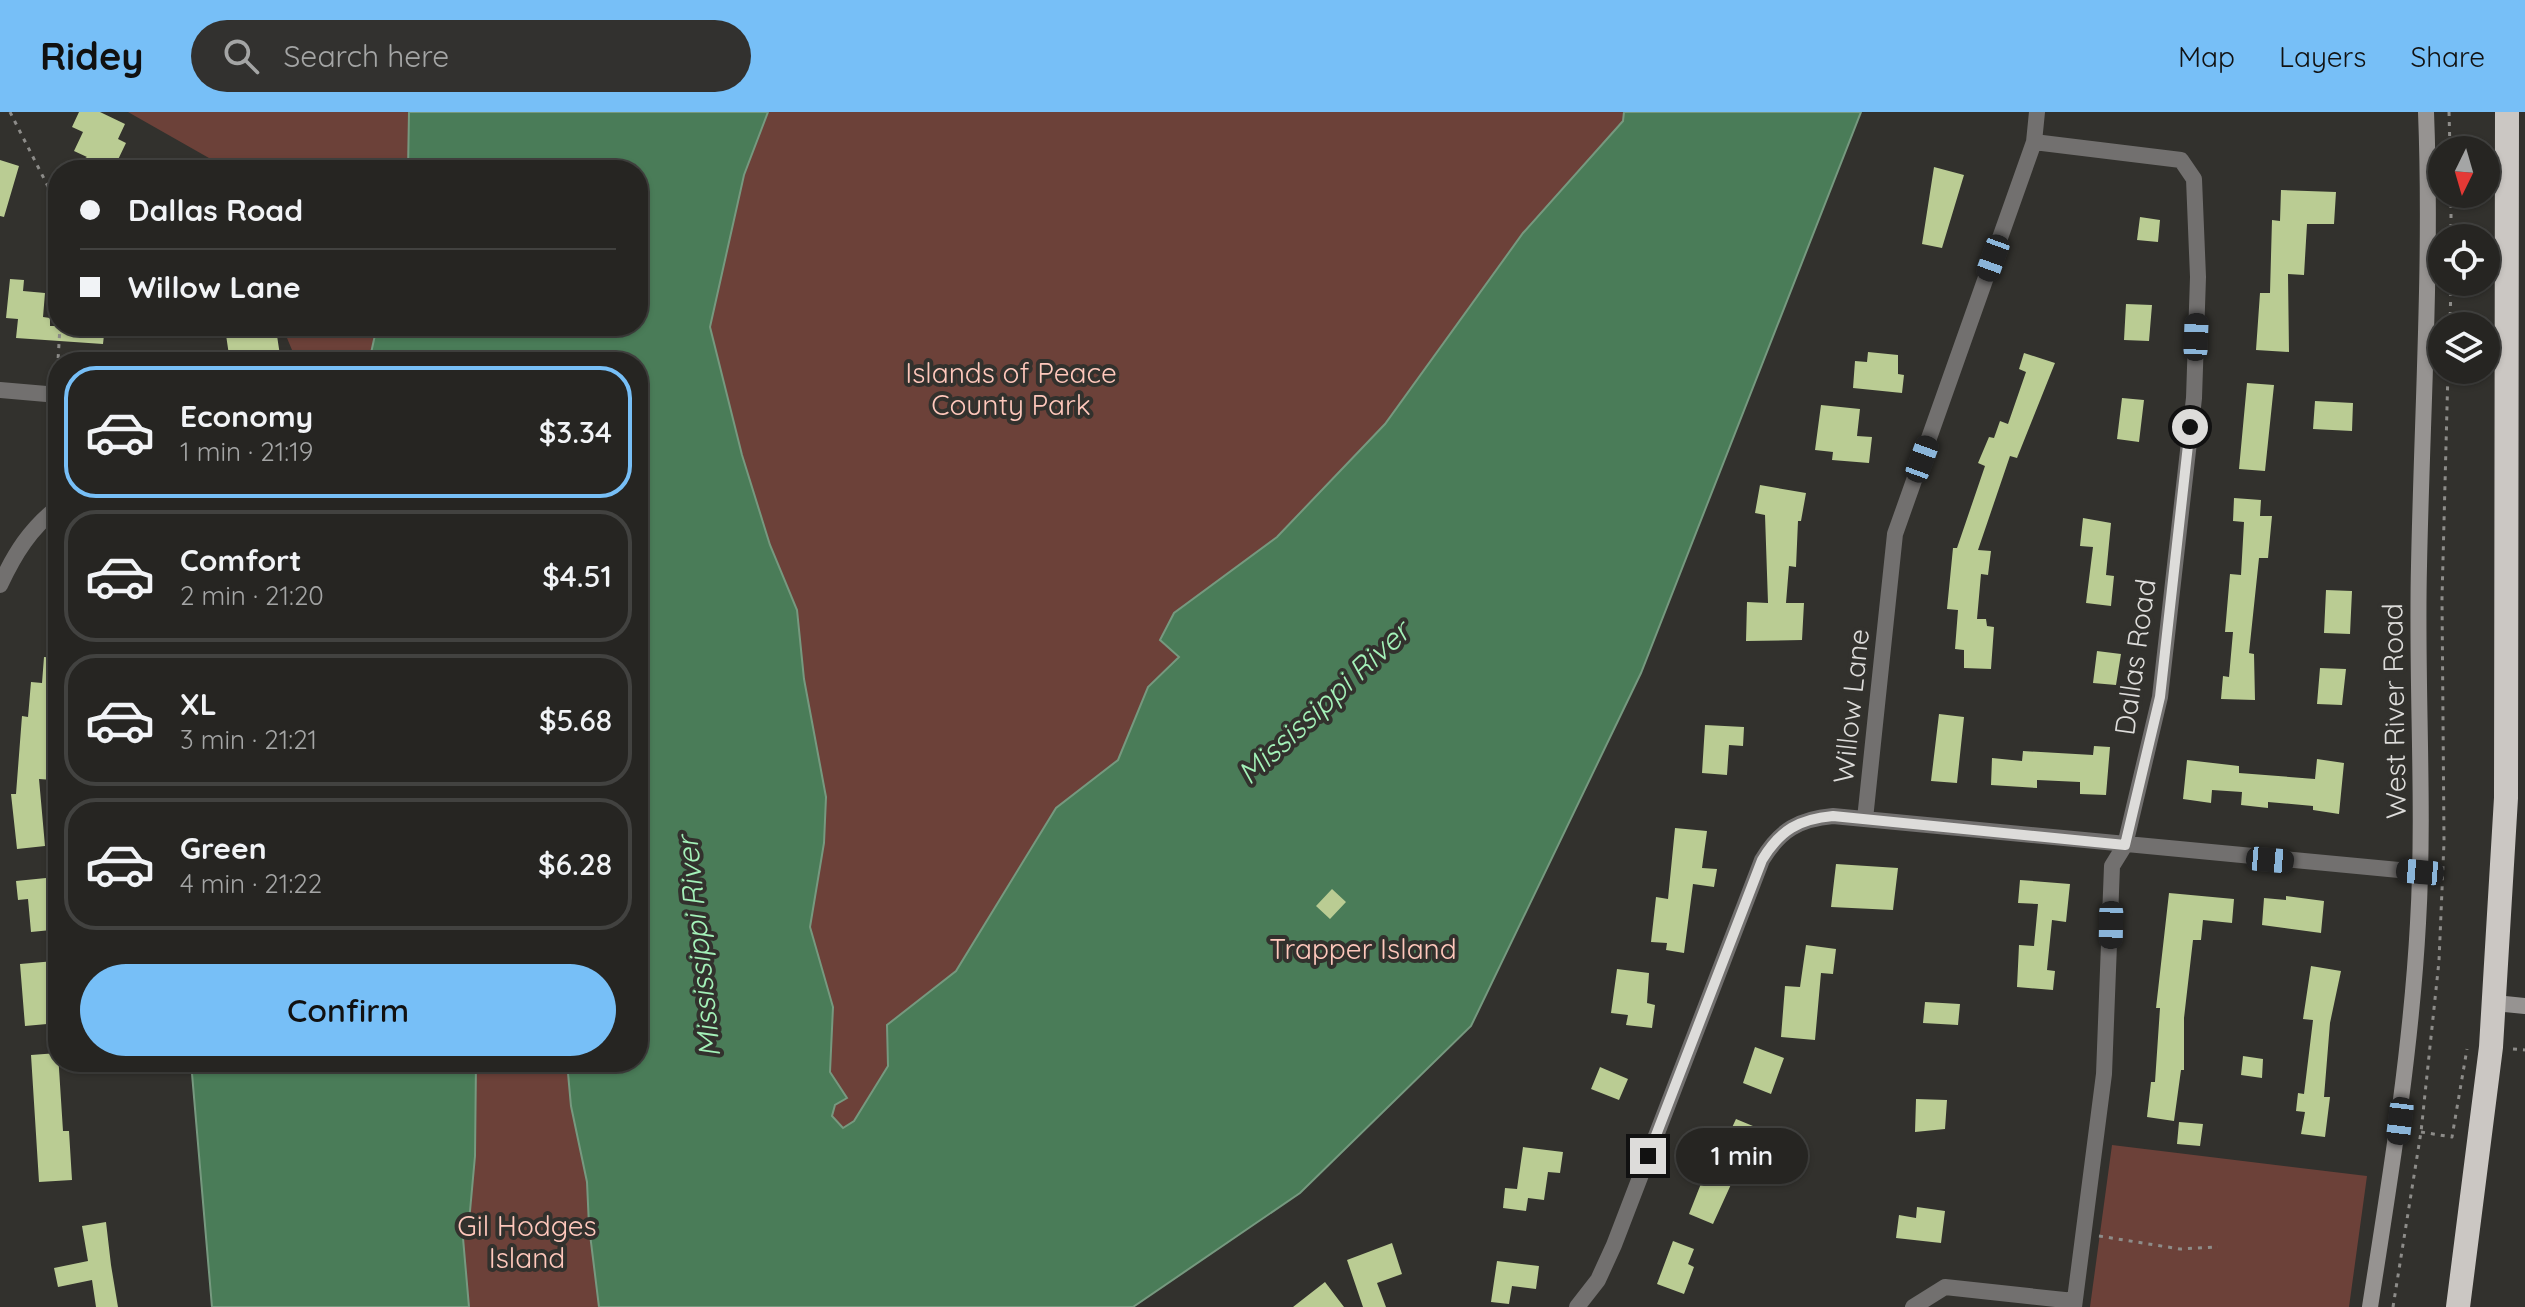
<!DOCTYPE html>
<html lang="en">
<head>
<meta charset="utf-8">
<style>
  :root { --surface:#262522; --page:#32312f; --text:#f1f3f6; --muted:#a4a5a5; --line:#424240; --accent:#77bff7 }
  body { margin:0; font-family:Quicksand,sans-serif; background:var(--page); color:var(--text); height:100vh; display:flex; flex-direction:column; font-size:30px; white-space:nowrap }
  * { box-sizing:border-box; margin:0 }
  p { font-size:26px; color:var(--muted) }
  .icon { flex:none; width:44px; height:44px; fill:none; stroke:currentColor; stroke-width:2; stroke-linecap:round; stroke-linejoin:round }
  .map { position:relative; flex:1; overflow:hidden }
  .drawer { position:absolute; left:48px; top:240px; width:600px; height:720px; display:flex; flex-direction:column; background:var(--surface); border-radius:32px; box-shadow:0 2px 6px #0004,0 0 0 2px var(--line) }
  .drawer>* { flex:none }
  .banner { position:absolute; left:48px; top:48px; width:600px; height:176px; border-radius:32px; box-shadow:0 2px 6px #0004,0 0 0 2px var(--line); display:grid; align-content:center; height:176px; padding:0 32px; background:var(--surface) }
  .needle { width:52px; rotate:185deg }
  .controls { position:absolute; left:2428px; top:24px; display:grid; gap:16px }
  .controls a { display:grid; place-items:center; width:72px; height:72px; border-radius:50%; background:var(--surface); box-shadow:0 2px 6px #0004,0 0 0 2px var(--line); font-size:40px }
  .end { position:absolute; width:36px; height:36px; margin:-18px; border:10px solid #dddcda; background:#111; box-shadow:0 0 0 4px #111 }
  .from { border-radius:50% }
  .bubble { position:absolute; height:56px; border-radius:28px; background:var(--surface); box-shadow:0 2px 6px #0004,0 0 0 2px var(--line); font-size:26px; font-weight:600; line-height:56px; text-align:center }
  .car { position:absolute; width:24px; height:48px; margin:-24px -12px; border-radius:10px; box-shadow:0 0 6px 2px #0007; background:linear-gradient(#222 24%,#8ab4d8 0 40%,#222 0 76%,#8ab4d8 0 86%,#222 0) }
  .banner b { display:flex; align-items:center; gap:28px; height:76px; font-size:30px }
  .banner b+b { border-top:2px solid var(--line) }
  .banner i { width:20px; height:20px; background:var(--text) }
  ul { padding:14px 0 0; list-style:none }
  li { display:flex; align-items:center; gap:24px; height:132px; margin:0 16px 12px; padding:0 16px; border:4px solid var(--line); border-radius:32px }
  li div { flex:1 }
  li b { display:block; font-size:30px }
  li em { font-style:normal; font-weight:600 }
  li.current { border-color:var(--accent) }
  li>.icon { width:72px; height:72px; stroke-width:1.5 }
  .action { display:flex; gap:16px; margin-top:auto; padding:16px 32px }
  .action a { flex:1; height:92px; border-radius:48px; background:var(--accent); color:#111; font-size:32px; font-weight:600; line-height:92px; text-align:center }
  header { display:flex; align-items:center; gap:48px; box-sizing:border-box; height:112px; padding:0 40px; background:var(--accent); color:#111 }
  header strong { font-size:38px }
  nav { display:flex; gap:44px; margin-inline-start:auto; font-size:28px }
  .search { width:560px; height:72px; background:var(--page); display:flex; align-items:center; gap:20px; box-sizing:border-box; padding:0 28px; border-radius:44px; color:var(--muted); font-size:30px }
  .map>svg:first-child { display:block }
  .green { fill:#6c4139 }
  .water { fill:#4a7c58; stroke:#76997f; stroke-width:2 }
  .building { fill:#bacc93 }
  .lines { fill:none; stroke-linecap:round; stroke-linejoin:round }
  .path { stroke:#8d8c89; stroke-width:3; stroke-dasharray:4 6; stroke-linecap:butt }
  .street { stroke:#72706f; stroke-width:16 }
  .secondary { stroke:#969391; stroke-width:16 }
  .highway { stroke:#cbc7c3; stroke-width:24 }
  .route { stroke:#dddcda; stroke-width:10 }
  .labels { text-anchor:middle; stroke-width:8; stroke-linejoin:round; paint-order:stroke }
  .park-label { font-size:28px; fill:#ffc8bc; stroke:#32312d }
  .street-label { font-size:28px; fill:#dddcda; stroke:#32312d }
  .water-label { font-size:30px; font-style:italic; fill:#a4f2b9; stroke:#32312d }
</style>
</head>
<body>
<header>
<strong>Ridey</strong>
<div class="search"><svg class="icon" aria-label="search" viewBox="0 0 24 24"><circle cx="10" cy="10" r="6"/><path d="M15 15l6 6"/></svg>Search here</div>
<nav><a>Map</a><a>Layers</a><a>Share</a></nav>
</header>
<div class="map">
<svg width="2525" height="1195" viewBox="0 0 2525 1195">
  <rect width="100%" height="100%" fill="#32312d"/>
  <path class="green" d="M128 0H409L408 58H219L216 50Z
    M768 0H1624L1623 9 1523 121 1385 312 1277 425 1174 501 1179 544 1148 575 1118 648 1056 696 956 859 887 913 888 954 854 1009 843 1016 832 1004 835 993 846 986 830 960 833 895 810 815 824 731 826 685 804 567 797 498 770 433 742 343 710 215 744 63Z
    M282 214H377L369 250H297Z
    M476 950H567L571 994 587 1070 589 1114 599 1195H469L463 1126 470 1099 475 1044Z
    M2112 1033 2367 1064 2349 1195H2090Z"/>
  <path class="water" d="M409 0H768L744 63 710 215 742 343 770 433 797 498 804 567 826 685 824 731 810 815 833 895 830 960 847 986 835 993 832 1004 843 1016 854 1009 888 954 887 913 956 859 1056 696 1118 648 1148 575 1179 545 1160 528 1174 501 1277 425 1385 312 1523 121 1623 9 1624 0H1861L1641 561 1471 914 1300 1081 1133 1195H599L589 1114 587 1070 571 994 567 950H638V250H369L377 214H638V58H408Z
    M191 950H476L475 1044 470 1099 463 1126 469 1195H212Z"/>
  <path class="building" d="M79 0H100L125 12 118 27 126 31 113 58H65L87 45 74 39 83 20 72 15Z
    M0 48 19 54 4 105 0 104Z
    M1934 55 1964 63 1942 136 1922 132Z
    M2281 78 2336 80 2334 112H2307L2304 163 2288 162 2289 240 2256 238 2260 181H2270L2272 108 2280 109Z
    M2140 105 2160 108 2158 130 2137 128Z
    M10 167 24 168 23 179 45 181 43 205 50 206V214H105L103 232 16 226 18 207 6 206Z
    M2126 192 2152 193 2149 229 2124 228Z
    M260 214 261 219 276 217 281 250 251 247 230 250 225 216Z
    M1868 240 1898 243V262L1904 263 1902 281 1853 276 1855 249 1867 250Z
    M2024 241 2055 251 2017 346 2010 344 1978 438 1991 439 1988 463 1981 462 1977 507H1986L1987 514 1994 515 1991 557 1964 556V538L1955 537 1958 498 1947 497 1953 436H1957L1985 354 1978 351 1989 325 1994 326 2000 309 2008 312 2026 260 2019 257Z
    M2247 271 2274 273 2265 359 2239 357Z
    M2122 286 2144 288 2139 330 2117 327Z
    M2315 289 2353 291 2352 319 2313 317Z
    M1821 293 1860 297 1857 324 1872 325 1869 351 1832 348 1833 340 1815 338Z
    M1760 373 1806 381 1801 409H1798L1796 455 1789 454 1786 491H1804L1802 528 1746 529 1747 490 1768 491 1765 403 1755 401Z
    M2234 386 2261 388 2260 404H2272L2268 446H2259L2249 541 2254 542 2255 588 2221 587 2223 564 2229 565 2233 520H2225L2230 462 2241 463 2244 410 2233 409Z
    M2083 406 2111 411 2106 463 2114 464 2111 494 2086 491 2093 435 2080 434Z
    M2326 478 2352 479 2350 522 2324 521Z
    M2097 539 2121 542 2116 573 2093 571Z
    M44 545 58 546 53 668 39 667 45 734 17 737 11 682H16L22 604 28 605 31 570 42 571Z
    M2320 556 2346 557 2342 593 2317 592Z
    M1939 602 1964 605 1957 671 1931 669Z
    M1705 613 1744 615 1743 634 1729 633 1727 663 1702 661Z
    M2094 634 2110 635 2106 683 2080 682V670L2037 668V676L1991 673 1992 646 2022 649 2023 639 2093 643Z
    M2317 647 2344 651 2339 702 2313 698V694L2268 690V696L2241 693 2242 680 2212 678 2211 691 2183 687 2187 648 2239 654V661L2315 667Z
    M1675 716 1707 719 1702 756 1717 757 1714 775 1693 772 1684 841 1666 838 1667 831 1651 830 1656 785 1668 787Z
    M1836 752 1898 756 1893 798 1831 795Z
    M46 766 51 818 31 820 28 787 18 788 16 769Z
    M2020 768 2070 772 2066 810 2052 808 2047 858 2055 859 2053 878 2017 875 2019 833 2034 834 2038 792 2018 791Z
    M1332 777 1346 790 1330 807 1316 794Z
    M2169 781 2234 787 2232 811 2203 808 2201 828H2193L2184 906V958H2181L2174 1009 2147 1005 2151 970H2155L2160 896H2156Z
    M2286 784 2324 789 2321 821 2262 813 2264 786 2286 788Z
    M1806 833 1836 837 1833 862 1821 861 1815 928 1781 925 1785 874 1800 875Z
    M55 849 58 911 25 914 20 852Z
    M2311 854 2341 859 2330 911 2324 985H2330L2325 1025 2301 1022 2305 1000 2296 999 2298 981 2304 982 2313 908 2303 907Z
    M1617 857 1649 861 1647 891 1655 893 1652 916 1626 913 1628 903 1611 901Z
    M1925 890 1960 892 1958 913 1923 911Z
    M1755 935 1784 946 1771 982 1743 971Z
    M58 941 63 1019H69L72 1068 39 1070 31 943Z
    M2243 944 2263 947 2262 966 2241 963Z
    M1600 955 1628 967 1619 988 1591 977Z
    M1916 987 1947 988 1945 1017 1915 1020Z
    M1736 1007 1765 1019 1748 1061 1738 1057 1713 1112 1689 1102 1721 1021 1728 1024Z
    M2179 1010 2203 1012 2200 1034 2177 1032Z
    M1523 1035 1563 1040 1560 1061 1548 1060 1544 1088 1528 1086 1526 1099 1503 1096 1505 1076 1517 1077Z
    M1917 1095 1945 1099 1941 1131 1896 1126 1899 1103 1916 1106Z
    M106 1110 111 1153 118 1195H96L92 1168 58 1175 54 1156 88 1149 82 1114Z
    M1673 1129 1694 1137 1688 1152 1694 1155 1684 1182 1657 1172Z
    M1392 1131 1402 1162 1377 1171 1386 1195H1363L1347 1148Z
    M1497 1149 1539 1154 1536 1177 1512 1174 1509 1192 1491 1190Z
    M1325 1170 1344 1195H1293Z"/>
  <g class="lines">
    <path class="path" d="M10 0 58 94
      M2449 0 2450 38
      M2451 82V126
      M2450 214 2451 170
      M57 266 60 214
      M2513 937 2525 938
      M2421 1020 2452 1025 2467 937
      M2099 1124 2180 1137 2218 1135
      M2393 1195 2421 1020 2439 849 2444 730 2442 486 2448 258"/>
    <path class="street" d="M2034 30 2181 48 2194 67 2198 165 2194 286 2160 585 2125 733 2112 754 2104 962 2074 1195
      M0 278 58 283
      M0 473C15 441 30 417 58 395
      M1865 707 1895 422 2034 30 2037 0
      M1577 1195 1598 1168 1614 1133 1762 748C1780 718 1799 707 1833 704L2420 760
      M1913 1195 1945 1175 2074 1189"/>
    <path class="secondary" d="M2495 891 2525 894
      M2370 1195C2390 1067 2411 940 2418 811 2425 692 2416 573 2419 454 2422 302 2432 151 2426 0"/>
    <path class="highway" d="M2458 1195 2491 935 2506 686 2507 0"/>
  </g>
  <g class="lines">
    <path class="route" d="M1648 1044 1762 748C1780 718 1799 707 1833 704L2125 733 2160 585 2190 315"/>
  </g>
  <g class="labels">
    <g class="park-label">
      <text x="1011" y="271">Islands of Peace<tspan x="1011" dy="32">County Park</tspan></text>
      <text x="1363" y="847">Trapper Island</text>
      <text x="527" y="1124">Gil Hodges<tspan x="527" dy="32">Island</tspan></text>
    </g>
    <g class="street-label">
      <text transform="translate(2135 545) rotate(-82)" y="10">Dallas Road</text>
      <text transform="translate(1851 594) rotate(-84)" y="10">Willow Lane</text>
      <text transform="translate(2394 599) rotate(-91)" y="10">West River Road</text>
    </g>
    <g class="water-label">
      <text transform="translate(1324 591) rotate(-43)" y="10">Mississippi River</text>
      <text transform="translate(699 835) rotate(-96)" y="10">Mississippi River</text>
    </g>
  </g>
</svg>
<div class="controls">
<a><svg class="needle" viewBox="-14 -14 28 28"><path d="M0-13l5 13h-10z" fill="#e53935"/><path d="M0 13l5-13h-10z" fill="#a4a5a5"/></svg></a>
<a><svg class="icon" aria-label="locate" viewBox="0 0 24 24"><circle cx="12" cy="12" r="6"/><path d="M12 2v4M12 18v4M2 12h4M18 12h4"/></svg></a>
<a><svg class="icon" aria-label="layers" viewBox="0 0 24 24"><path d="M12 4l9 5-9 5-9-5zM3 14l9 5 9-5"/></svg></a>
</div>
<i class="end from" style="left:2190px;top:315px"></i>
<i class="end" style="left:1648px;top:1044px"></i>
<div class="bubble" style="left:1676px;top:1016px;width:132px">1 min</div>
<i class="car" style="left:1993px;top:146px;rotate:200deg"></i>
<i class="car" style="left:2196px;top:225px;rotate:2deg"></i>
<i class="car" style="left:1922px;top:347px;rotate:20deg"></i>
<i class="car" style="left:2270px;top:748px;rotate:95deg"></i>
<i class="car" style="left:2420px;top:760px;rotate:275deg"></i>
<i class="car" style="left:2111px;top:813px;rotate:181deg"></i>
<i class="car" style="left:2400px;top:1009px;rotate:187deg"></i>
<div class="banner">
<b><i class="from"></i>Dallas Road</b>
<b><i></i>Willow Lane</b>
</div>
<section class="drawer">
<ul>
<li class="current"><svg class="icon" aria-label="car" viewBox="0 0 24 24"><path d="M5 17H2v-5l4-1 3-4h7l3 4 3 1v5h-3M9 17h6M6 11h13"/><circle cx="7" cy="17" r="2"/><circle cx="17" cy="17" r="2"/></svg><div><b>Economy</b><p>1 min · 21:19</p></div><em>$3.34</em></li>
<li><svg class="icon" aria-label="car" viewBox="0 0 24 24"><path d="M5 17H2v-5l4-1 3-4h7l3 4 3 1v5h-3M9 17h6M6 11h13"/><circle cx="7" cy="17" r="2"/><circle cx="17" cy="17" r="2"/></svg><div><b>Comfort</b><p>2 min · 21:20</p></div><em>$4.51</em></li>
<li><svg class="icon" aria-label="car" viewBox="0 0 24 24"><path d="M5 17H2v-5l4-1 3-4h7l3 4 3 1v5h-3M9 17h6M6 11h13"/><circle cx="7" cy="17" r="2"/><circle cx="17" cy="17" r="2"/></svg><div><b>XL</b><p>3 min · 21:21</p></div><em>$5.68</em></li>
<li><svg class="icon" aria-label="car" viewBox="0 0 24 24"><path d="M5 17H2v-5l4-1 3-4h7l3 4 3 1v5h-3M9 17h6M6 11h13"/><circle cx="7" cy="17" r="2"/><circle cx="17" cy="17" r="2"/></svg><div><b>Green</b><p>4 min · 21:22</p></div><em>$6.28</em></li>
</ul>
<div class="action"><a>Confirm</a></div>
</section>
</div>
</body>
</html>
